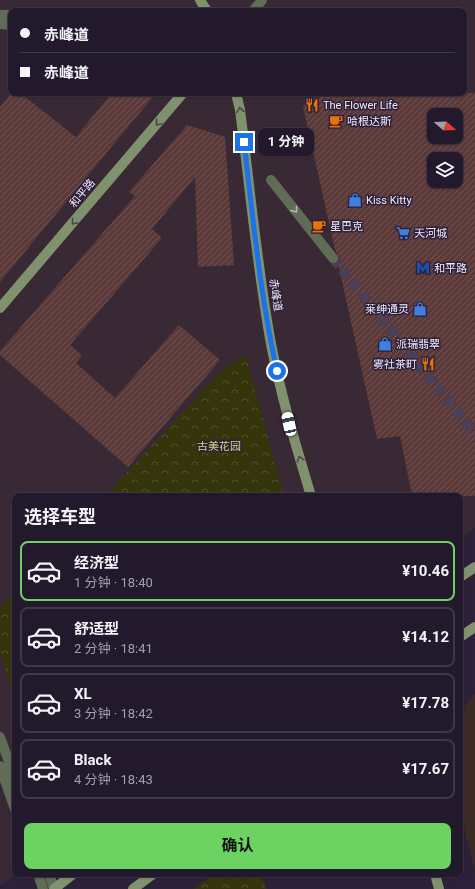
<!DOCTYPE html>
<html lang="zh">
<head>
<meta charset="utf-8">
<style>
  :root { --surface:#22192c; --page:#2e2638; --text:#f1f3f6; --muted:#a2a0a9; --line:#3f3848; --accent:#6cd362 }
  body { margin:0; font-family:Roboto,"Noto Sans SC",sans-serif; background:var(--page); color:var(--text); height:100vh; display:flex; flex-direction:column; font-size:15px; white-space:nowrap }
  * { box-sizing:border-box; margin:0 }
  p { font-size:13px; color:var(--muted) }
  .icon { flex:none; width:22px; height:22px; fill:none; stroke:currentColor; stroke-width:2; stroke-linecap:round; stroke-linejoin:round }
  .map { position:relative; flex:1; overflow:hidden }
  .sheet { position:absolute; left:12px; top:493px; width:451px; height:384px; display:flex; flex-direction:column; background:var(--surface); border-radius:8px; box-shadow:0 1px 3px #0004,0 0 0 1px var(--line) }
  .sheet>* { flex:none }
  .top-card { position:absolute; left:8px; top:8px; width:459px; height:88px; border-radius:8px; box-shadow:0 1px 3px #0004,0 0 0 1px var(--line); display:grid; align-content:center; height:88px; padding:0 12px; background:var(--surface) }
  .needle { width:26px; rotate:109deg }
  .buttons { position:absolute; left:427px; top:108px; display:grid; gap:8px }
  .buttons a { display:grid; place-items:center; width:36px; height:36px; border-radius:8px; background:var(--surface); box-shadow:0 1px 3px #0004,0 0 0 1px var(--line); font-size:20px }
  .end { position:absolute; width:18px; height:18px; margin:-9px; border:5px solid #1a73e8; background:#fff; box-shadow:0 0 0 2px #fff }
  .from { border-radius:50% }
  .bubble { position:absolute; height:28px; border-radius:8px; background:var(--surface); box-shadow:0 1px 3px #0004,0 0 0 1px var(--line); font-size:13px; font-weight:700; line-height:28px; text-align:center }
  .car { position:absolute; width:12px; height:24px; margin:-12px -6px; border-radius:5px; box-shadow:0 0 3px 1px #0007; background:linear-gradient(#fff 24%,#345 0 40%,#fff 0 76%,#345 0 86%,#fff 0) }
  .top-card b { display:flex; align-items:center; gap:14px; height:38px; font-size:15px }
  .top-card b+b { border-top:1px solid var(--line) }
  .top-card i { width:10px; height:10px; background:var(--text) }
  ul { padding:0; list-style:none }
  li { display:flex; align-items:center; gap:12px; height:60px; margin:0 8px 6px; padding:0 4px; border:2px solid var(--line); border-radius:8px }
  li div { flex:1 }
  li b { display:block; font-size:15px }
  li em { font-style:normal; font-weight:700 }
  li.active { border-color:var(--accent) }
  li>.icon { width:36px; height:36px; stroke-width:1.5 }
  h2 { padding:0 12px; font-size:18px; line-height:48px }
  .action { display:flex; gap:8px; margin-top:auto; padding:8px 12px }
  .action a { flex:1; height:46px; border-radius:8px; background:var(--accent); color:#111; font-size:16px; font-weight:700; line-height:46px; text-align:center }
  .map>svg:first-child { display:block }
  .commercial { fill:#392934; fill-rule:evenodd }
  .medical { fill:#3c2a24 }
  .park { fill:url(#park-crowns) }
  .building { fill:url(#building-hatch); fill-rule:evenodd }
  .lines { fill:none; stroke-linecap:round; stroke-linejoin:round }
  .street-tunnel { stroke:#4a3f57; stroke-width:10; stroke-dasharray:10 5; stroke-linecap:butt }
  .street { stroke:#606c55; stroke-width:10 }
  .secondary { stroke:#7f926d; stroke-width:10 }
  .oneway { stroke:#4a494c }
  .oneway2 { stroke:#b6b7b8 }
  .route { stroke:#1a73e8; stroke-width:5 }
  .labels { text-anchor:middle; stroke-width:3; stroke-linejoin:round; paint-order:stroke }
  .poi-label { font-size:11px; fill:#f0e9fa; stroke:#2d213a; text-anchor:start }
  .street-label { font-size:11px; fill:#f0e9fa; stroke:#2d213a }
  .park-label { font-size:11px; fill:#d3d87d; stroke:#2d213a }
</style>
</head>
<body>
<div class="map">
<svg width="475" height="889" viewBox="0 0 475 889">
  <defs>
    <pattern id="park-crowns" width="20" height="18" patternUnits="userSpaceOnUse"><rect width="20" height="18" fill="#34350b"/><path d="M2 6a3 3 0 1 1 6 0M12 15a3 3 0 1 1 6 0" fill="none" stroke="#52522f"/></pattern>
    <pattern id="building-hatch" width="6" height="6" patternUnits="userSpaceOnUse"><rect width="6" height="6" fill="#5a3938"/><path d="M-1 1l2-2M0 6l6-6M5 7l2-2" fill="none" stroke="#725656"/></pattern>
  </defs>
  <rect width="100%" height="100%" fill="#2d213a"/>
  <path class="commercial" d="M0 0H475V528L460 539V496H15L16 874 0 886ZM11 11H464V93H11ZM434 115H456V137H434ZM434 159H456V181H434Z"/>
  <path class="medical" d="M475 694V870L460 815V710Z"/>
  <path class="park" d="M246 355 284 496H105L223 369Z
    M15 592V701L0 652V608Z
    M213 874H260L267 889H194Z"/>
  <path class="building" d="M11 93H20L76 137 112 93H156L0 282V107Z
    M320 93H475V496H412L400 436 377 439 338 263 339 257 335 250 303 106ZM434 115H456V137H434ZM434 159H456V181H434Z
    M187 125 225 137 234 265 198 267 195 177 152 229 162 238 70 345 82 355 76 363 115 398 179 325 220 360 128 467 0 355V351L135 196 129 192Z"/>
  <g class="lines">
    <path class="street-tunnel" d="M333 258 475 434"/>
    <path class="street" d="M253 11 262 0
      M0 15H11
      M0 24 11 25
      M271 180 333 258
      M0 737 15 779
      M0 766 15 809
      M38 874 43 889
      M49 874 54 889"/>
    <path class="secondary" d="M200 0 207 11
      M236 93 240 110C250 188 257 267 271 344 281 396 296 446 311 496
      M0 308 183 93
      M460 577 475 567
      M460 637 475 627
      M435 874 439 889
      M54 889 73 874
      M133 889 153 874"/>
  </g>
  <defs><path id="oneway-chevron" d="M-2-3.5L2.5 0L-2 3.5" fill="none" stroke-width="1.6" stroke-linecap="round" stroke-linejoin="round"/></defs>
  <g class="oneway">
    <use href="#oneway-chevron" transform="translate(240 110) rotate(-100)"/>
    <use href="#oneway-chevron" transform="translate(158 123) rotate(130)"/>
    <use href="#oneway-chevron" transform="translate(74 222) rotate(130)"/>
    <use href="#oneway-chevron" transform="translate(300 459) rotate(-107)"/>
  </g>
  <use class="oneway2" href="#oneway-chevron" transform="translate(295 210) rotate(52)"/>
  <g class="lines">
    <path class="route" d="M244 142C253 218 260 295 277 371"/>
  </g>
  <defs>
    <g id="restaurant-bare" transform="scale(1.08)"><path d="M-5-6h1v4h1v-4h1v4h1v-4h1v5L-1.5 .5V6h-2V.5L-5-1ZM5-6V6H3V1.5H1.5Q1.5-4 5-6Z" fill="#e8710a" stroke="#2d213a" stroke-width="2.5" paint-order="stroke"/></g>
    <g id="cafe-bare" transform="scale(1.08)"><path d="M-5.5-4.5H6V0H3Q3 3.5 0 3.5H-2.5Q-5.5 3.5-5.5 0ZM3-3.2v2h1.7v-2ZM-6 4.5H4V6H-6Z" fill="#e8710a" stroke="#2d213a" stroke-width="2.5" paint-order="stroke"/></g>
    <g id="shop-bare" transform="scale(1.08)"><path d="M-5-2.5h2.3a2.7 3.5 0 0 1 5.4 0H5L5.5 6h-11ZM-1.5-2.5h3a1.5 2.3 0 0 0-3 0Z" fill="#3f7fe0" stroke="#2d213a" stroke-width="2.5" paint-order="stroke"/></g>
    <g id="supermarket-bare" transform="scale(1.08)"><path d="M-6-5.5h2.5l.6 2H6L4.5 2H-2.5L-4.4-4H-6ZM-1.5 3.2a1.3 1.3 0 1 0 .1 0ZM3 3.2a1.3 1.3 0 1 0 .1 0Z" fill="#3f7fe0" stroke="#2d213a" stroke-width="2.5" paint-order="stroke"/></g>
    <g id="metro-bare" transform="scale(1.08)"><path d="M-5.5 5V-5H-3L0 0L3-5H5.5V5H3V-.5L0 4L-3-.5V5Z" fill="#1a4fb4" stroke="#2d213a" stroke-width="2.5" paint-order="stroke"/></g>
  </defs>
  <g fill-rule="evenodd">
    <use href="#restaurant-bare" x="312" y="105"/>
    <use href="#cafe-bare" x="336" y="121"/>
    <use href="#shop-bare" x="355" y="200"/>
    <use href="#cafe-bare" x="319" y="226"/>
    <use href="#supermarket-bare" x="403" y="233"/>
    <use href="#metro-bare" x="423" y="268"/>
    <use href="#shop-bare" x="420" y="309"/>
    <use href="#shop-bare" x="385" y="344"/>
    <use href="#restaurant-bare" x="428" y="364"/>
  </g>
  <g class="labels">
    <g class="poi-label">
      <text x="323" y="109">The Flower Life</text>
      <text x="347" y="125">哈根达斯</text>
      <text x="366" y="204">Kiss Kitty</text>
      <text x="330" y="230">星巴克</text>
      <text x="414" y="237">天河城</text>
      <text x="434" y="272">和平路</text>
      <text x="409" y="313" text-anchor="end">莱绅通灵</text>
      <text x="396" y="348">派瑞翡翠</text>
      <text x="417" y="368" text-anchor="end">雾社茶町</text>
    </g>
    <g class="street-label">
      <text transform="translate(82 193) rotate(-50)" y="4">和平路</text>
      <text transform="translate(276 295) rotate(81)" y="4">赤峰道</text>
    </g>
    <g class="park-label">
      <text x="219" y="450">古美花园</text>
    </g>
  </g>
</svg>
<div class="buttons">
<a><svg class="needle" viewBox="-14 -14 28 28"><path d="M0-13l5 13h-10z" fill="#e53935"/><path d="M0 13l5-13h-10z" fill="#a2a0a9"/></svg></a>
<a><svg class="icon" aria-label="layers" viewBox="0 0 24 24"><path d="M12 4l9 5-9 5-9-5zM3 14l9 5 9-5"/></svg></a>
</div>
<i class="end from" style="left:277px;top:371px"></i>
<i class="end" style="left:244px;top:142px"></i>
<div class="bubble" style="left:258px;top:128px;width:56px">1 分钟</div>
<i class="car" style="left:289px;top:424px;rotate:348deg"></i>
<div class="top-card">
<b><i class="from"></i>赤峰道</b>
<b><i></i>赤峰道</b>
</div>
<section class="sheet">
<h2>选择车型</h2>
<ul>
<li class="active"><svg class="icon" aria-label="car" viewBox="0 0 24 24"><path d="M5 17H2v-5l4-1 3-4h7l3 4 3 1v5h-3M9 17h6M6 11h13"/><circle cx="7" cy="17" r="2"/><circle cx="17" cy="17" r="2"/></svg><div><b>经济型</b><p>1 分钟 · 18:40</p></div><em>¥10.46</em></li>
<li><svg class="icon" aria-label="car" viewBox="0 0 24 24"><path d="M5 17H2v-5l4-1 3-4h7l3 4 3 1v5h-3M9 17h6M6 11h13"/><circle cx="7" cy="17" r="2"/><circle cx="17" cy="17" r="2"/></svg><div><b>舒适型</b><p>2 分钟 · 18:41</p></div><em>¥14.12</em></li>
<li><svg class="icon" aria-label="car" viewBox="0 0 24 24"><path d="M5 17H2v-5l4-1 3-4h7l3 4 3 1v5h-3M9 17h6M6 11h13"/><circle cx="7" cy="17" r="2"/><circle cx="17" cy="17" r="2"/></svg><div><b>XL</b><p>3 分钟 · 18:42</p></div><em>¥17.78</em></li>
<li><svg class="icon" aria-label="car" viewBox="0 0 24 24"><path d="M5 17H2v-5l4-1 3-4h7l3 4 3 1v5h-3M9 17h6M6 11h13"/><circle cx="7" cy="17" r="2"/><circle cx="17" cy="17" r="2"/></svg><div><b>Black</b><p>4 分钟 · 18:43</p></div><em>¥17.67</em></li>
</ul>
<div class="action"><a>确认</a></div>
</section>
</div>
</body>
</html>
